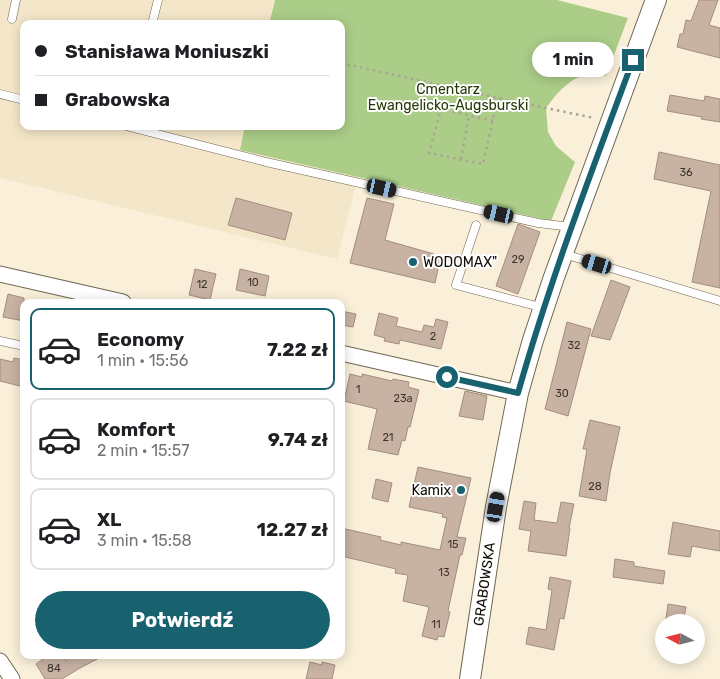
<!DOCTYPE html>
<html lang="pl">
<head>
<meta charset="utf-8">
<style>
  :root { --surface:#fff; --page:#f6f6f6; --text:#202124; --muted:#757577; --line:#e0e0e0; --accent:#18626f }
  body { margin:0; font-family:Rubik,sans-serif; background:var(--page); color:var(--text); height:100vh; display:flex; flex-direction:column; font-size:19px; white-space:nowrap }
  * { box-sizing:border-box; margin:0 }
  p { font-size:16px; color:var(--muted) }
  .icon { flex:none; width:28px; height:28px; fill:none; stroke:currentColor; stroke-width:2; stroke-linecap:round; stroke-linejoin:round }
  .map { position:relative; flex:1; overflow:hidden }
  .sheet { position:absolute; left:20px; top:299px; width:325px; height:360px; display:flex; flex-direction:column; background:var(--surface); border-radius:10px; box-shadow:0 2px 12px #0003 }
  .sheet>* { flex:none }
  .guide { position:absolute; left:20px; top:20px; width:325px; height:110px; border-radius:10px; box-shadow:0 2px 12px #0003; display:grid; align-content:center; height:110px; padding:0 15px; background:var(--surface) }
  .needle { width:32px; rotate:277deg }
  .fabs { position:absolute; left:655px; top:614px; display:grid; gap:10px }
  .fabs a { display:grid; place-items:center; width:50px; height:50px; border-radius:50%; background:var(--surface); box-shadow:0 2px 12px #0003; font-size:25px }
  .end { position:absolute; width:22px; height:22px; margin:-11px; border:6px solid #18626f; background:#fff; box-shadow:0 0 0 2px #fff }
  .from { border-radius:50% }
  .bubble { position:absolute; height:35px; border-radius:18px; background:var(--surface); box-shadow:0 2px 12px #0003; font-size:16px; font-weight:700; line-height:35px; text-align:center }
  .car { position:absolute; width:15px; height:30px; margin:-15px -8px; border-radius:6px; box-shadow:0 0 4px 1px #0007; background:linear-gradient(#222 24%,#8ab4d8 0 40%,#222 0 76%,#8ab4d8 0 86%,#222 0) }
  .guide b { display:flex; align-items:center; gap:18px; height:48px; font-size:19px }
  .guide b+b { border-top:1px solid var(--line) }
  .guide i { width:12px; height:12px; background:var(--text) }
  ul { padding:9px 0 0; list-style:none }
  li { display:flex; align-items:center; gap:15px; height:82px; margin:0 10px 8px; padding:0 5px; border:2px solid var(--line); border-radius:10px }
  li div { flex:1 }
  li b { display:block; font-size:19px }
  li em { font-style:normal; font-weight:700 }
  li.selected { border-color:var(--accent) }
  li>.icon { width:45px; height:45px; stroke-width:1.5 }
  .cta { display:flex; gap:10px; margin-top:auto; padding:10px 15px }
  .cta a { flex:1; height:58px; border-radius:30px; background:var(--accent); color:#fff; font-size:20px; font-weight:700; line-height:58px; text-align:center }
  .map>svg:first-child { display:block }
  .built { fill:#f4e6c8 }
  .green { fill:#abcd88 }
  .building { fill:#c8b2a4; stroke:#a28d7f }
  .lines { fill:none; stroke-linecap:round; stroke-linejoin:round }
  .lane-casing { stroke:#6f6552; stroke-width:9 }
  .street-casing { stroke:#6f6552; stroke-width:17 }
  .secondary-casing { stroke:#6f6552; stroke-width:22 }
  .path { stroke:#aca593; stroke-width:2.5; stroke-dasharray:2.5 4; stroke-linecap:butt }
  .lane { stroke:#fff; stroke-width:8 }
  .street { stroke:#fff; stroke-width:15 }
  .secondary { stroke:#fff; stroke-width:20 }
  .route { stroke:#18626f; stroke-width:6 }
  .poi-dot { fill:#18626f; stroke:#fefefe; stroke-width:2 }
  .labels { text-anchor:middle; stroke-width:4; stroke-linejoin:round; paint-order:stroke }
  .number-label { font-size:11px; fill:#3f372e }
  .park-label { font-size:14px; fill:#253a07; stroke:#fefefe }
  .poi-label { font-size:14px; fill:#110e06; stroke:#fefefe; text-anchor:start }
  .street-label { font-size:14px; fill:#110e06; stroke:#fefefe }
</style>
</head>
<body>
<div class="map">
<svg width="720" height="679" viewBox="0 0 720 679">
  <rect width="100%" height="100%" fill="#faf0d9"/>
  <path class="built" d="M0 0H274L269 24H24V126H245L240 150 358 177 337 259 0 178Z"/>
  <path class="green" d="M275 0H557L628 18 606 76C601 75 595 74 590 74 570 77 558 92 546 108L548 132 556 146 575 162 551 221 240 150 245 126H341V24H269Z"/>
  <path class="building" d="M699 0H718L709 25 720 28V58L677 47 680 34H683L686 20 691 21Z
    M670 95 704 101 705 96 720 99V122L701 119 702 117 667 111Z
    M659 152 720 165V288L692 282 711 191 654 179Z
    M236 198 292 213 285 240 228 225Z
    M367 198 394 204 385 240 434 254 433 258 440 260 435 283 350 263Z
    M518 224 540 232 518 294 496 286Z
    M195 269 216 274 210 300 189 295Z
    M240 269 269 276 265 296 236 290Z
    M611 280 630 287 610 340 591 336Z
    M8 294 24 298V321L3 317Z
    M341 311 356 314 353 327 341 325Z
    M379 313 398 318 396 326 422 332 424 325 434 327 436 319 448 322 441 349 400 340 399 344 384 341 385 338 374 335Z
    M567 322 591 329 568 416 545 409Z
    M14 358 24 360V387L0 381V359L13 362Z
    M350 374 362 377V374L392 381 393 379 409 382 408 387 419 390 410 427H408L405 441 402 440 398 455 368 449 377 409 344 401Z
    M465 391 487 396 483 420 459 416Z
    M590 420 620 427 610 473 606 501 579 496 587 449H583Z
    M418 467 471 478 457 537 466 538 462 555H460L448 611 450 612 444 637 438 636 437 640 422 636 429 607 403 601 408 575 395 573 396 569 341 556V528L381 537 380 540 401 545V542L440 550 447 518 442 517 443 514 409 507Z
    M376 479 392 483 388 502 372 498Z
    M524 501 536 503 534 520 557 523 561 502 574 504 569 528H570L566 556 528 551 531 531 519 529Z
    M673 522 720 531V551L692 546 690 557 668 554Z
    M615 559 634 562V566L665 571 663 584 613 577Z
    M550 577 571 581 564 619 560 618 554 650 526 644 529 627 546 630 552 590 548 589Z
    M668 604 686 607 683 622 666 619Z
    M49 655H63L66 661 73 656V655H105L80 668 62 679H45L36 664Z
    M310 662 322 665V662L335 665 332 679H306Z"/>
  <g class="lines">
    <g class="lane-casing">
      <path id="lane" d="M12 19 16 0
        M152 24 158 0
        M0 94 24 100
        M126 126 266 162 538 223 571 227
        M476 225 456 285 544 308
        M564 254 720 301
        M0 341 24 346"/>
    </g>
    <g class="street-casing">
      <path id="street" d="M0 274 123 302
        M341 353 518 393
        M0 661 12 679"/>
    </g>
    <g class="secondary-casing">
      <path id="secondary" d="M470 679 496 507 518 393 533 340 554 277 654 5 656 0"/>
    </g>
    <path class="path" d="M341 63 498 98 594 118
      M493 121 441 109 429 153 483 164 498 98
      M461 159 469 115"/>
    <use href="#lane" class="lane"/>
    <use href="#street" class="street"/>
    <use href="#secondary" class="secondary"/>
  </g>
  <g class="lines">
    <path class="route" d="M447 377 518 393C550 280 592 170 633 60"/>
  </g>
  <g class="poi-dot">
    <circle cx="413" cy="262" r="5"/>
    <circle cx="461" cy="490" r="5"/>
  </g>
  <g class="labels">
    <g class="number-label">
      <text x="686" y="176">36</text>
      <text x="518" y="263">29</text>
      <text x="253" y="286">10</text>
      <text x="202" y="288">12</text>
      <text x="433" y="340">2</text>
      <text x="574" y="349">32</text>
      <text x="358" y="393">1</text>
      <text x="562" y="397">30</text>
      <text x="403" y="402">23a</text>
      <text x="388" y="441">21</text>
      <text x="595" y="490">28</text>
      <text x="453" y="548">15</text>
      <text x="444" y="576">13</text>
      <text x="436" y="628">11</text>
      <text x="54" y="672">84</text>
    </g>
    <g class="park-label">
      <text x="448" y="94">Cmentarz<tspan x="448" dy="16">Ewangelicko-Augsburski</tspan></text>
    </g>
    <g class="poi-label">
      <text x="423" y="267">WODOMAX"</text>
      <text x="451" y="495" text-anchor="end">Kamix</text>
    </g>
    <g class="street-label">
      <text transform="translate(484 584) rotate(-82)" y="5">GRABOWSKA</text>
    </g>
  </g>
</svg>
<div class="fabs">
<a><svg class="needle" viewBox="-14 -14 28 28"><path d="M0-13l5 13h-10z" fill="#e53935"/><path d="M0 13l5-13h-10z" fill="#757577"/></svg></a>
</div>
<i class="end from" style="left:447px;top:377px"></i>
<i class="end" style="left:633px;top:60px"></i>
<div class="bubble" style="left:532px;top:42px;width:82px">1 min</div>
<i class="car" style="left:382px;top:188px;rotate:103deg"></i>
<i class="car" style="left:499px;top:214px;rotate:283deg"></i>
<i class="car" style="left:597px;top:264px;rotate:287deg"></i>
<i class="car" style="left:496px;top:507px;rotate:10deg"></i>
<div class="guide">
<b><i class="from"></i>Stanisława Moniuszki</b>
<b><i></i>Grabowska</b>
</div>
<section class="sheet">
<ul>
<li class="selected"><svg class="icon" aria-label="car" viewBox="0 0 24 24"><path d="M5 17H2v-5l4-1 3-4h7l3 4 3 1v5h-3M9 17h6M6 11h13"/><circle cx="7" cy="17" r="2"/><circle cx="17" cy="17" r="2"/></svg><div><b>Economy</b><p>1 min · 15:56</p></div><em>7.22 zł</em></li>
<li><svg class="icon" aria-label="car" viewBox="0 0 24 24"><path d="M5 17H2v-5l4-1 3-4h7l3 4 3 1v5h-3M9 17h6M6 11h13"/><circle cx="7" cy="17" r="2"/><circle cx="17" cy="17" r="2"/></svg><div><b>Komfort</b><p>2 min · 15:57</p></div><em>9.74 zł</em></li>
<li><svg class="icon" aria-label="car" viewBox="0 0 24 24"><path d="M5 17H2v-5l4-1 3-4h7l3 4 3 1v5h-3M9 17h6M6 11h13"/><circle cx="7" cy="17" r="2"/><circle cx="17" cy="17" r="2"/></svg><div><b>XL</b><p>3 min · 15:58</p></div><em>12.27 zł</em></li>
</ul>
<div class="cta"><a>Potwierdź</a></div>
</section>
</div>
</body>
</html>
